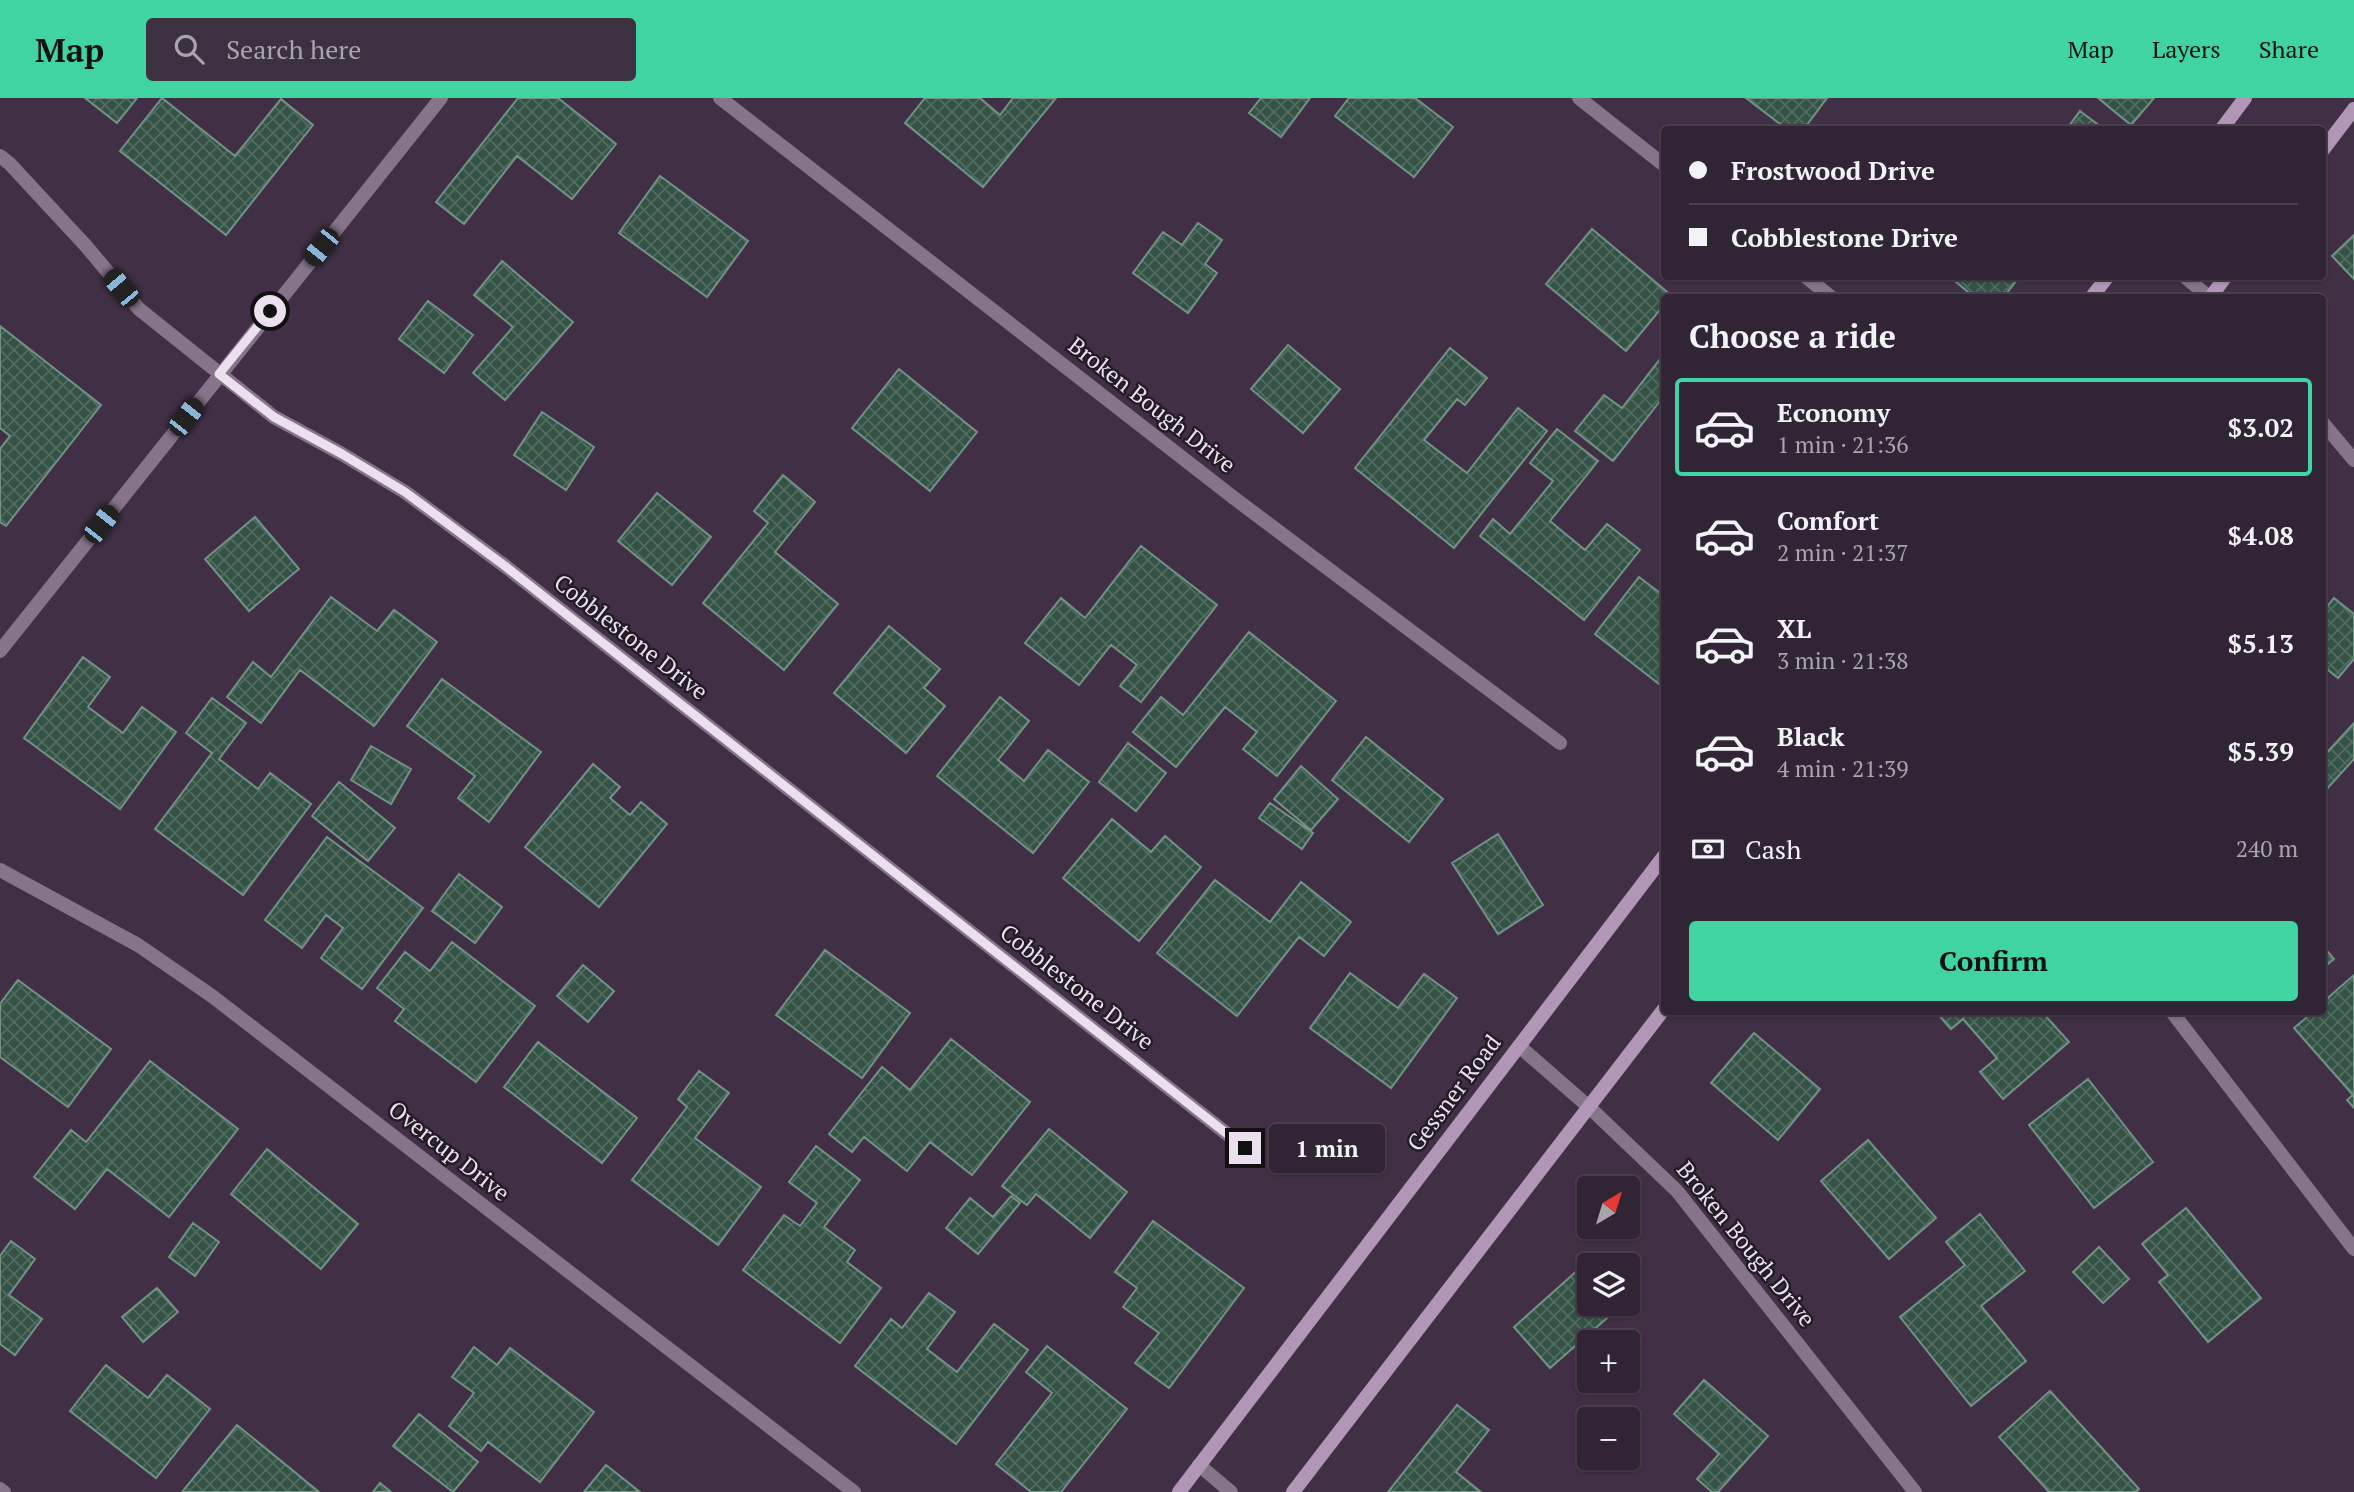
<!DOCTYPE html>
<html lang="en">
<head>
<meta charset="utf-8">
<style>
  :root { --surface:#312434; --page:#3d3040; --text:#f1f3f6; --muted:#a8a4ac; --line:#4c414f; --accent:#3fd4a2 }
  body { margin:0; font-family:"PT Serif",serif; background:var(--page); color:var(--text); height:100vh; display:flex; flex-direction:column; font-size:26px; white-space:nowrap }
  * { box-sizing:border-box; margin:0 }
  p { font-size:23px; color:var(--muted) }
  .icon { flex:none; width:38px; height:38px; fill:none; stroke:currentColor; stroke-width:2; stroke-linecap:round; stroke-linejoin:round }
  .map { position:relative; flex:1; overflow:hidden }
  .panel { position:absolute; left:1661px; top:196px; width:665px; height:721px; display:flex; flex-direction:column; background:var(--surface); border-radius:7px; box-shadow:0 2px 5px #0004,0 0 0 2px var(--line) }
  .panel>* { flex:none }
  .banner { position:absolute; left:1661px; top:28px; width:665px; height:154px; border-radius:7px; box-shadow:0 2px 5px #0004,0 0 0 2px var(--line); display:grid; align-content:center; height:154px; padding:0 28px; background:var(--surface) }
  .needle { width:46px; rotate:38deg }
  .buttons { position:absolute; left:1577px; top:1078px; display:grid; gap:14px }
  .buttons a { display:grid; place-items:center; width:63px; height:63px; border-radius:7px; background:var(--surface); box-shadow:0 2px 5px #0004,0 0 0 2px var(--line); font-size:35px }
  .end { position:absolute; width:32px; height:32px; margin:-16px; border:9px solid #ebe0ed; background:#111; box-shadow:0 0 0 4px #111 }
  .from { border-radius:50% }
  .bubble { position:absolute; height:49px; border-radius:7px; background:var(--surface); box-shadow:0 2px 5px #0004,0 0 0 2px var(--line); font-size:23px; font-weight:700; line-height:49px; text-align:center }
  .car { position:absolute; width:21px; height:42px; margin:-21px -10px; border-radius:9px; box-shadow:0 0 5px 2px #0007; background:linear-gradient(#222 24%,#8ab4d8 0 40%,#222 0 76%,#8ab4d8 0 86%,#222 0) }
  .banner b { display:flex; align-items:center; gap:24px; height:66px; font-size:26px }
  .banner b+b { border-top:2px solid var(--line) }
  .banner i { width:18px; height:18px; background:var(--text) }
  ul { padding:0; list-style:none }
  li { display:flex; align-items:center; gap:21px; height:98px; margin:0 14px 10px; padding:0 14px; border:4px solid transparent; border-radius:7px }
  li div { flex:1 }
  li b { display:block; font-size:26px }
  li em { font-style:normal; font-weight:700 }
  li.selected { border-color:var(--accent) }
  li>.icon { width:63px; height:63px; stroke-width:1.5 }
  h2 { padding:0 28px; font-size:32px; line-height:84px }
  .pay { display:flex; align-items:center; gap:18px; height:77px; padding:0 28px; font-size:26px }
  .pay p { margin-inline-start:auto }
  .cta { display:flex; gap:14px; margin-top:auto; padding:14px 28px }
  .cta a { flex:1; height:80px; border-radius:7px; background:var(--accent); color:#111; font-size:28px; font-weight:700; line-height:80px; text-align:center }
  header { display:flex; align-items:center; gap:42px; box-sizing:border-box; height:98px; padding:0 35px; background:var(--accent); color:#111 }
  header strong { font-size:33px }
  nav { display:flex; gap:38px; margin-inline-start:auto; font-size:24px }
  .search { width:490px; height:63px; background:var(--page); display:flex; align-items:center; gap:18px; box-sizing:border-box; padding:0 24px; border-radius:7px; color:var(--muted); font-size:26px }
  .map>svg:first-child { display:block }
  .building { fill:url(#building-cross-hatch); stroke:#729284; stroke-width:2 }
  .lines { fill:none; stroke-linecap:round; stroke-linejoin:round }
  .minor { stroke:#86748a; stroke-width:14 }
  .tertiary { stroke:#86748a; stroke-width:14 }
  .secondary { stroke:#b296b8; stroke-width:14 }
  .route { stroke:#ebe0ed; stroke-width:9 }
  .labels { text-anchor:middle; stroke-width:5; stroke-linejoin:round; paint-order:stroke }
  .street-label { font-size:23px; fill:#ebe0ed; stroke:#231b25 }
</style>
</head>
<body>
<header>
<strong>Map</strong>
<div class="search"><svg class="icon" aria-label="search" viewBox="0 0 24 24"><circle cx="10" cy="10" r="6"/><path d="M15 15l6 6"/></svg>Search here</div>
<nav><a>Map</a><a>Layers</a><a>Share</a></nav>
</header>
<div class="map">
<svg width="2354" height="1394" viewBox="0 0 2354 1394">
  <defs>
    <pattern id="building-cross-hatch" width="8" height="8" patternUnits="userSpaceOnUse" patternTransform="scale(1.75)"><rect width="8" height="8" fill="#345346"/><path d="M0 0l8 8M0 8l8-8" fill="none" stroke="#526b61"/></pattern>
  </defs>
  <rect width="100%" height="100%" fill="#413045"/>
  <path class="building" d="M85 0H137L117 25Z
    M162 0 235 58 281 1 313 27 226 137 120 53Z
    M518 0H558L616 46 572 101 517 58 464 126 436 104Z
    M925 0H980L1000 17 1013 0H1056L983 89 905 25Z
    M1261 0H1310L1281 39 1249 15Z
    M1349 0H1415L1453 29 1414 79 1335 18Z
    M1746 0H1827L1803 32H1788Z
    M2098 0H2154L2131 27Z
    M2080 13 2105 32H2066Z
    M660 78 748 143 707 199 619 135Z
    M1198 125 1222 142 1205 166 1217 175 1188 215 1133 175 1163 134 1182 147Z
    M1592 131 1672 198 1664 200V207L1626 253 1546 186Z
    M2354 137V181L2332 158Z
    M502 163 573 224 505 302 473 275 513 229 474 197Z
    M1949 178H2020L2003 200H1975Z
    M428 203 473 237 444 275 399 241Z
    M0 228 101 307 6 428 0 424V351L10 338 0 330Z
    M1288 247 1340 291 1303 335 1251 291Z
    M1450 250 1487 280 1465 307 1457 301 1424 342 1467 375 1518 310 1547 333 1454 450 1355 370Z
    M1664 256V298L1613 363 1575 333 1604 297 1622 310Z
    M899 271 977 334 930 393 852 330Z
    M542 314 594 349 566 392 514 357Z
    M1557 331 1598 363 1550 423 1585 452 1607 426 1640 452 1584 522 1480 438 1493 421 1510 436 1553 383 1530 365Z
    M783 377 815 404 775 454 838 506 784 572 703 505 768 425 754 413Z
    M657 395 711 439 672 487 618 443Z
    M255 419 299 471 249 513 205 461Z
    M1141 448 1217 507 1141 604 1120 588 1137 567 1111 547 1079 587 1025 545 1061 500 1085 520Z
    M1639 479 1664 498V590L1595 536Z
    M331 499 377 533 394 512 437 544 374 628 300 572 261 625 227 599 253 564 271 579Z
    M2334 500 2354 516V561L2338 580 2322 567V515Z
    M889 528 940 571 924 590 945 608 906 655 834 595Z
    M1249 534 1336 603 1277 678 1243 651 1257 634 1225 609 1176 669 1133 634 1161 599 1183 617Z
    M83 559 110 579 88 609 123 635 142 609 176 634 120 711 24 640Z
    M442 581 541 654 489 724 458 700 475 678 407 628Z
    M1000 599 1029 623 998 662 1024 683 1048 652 1089 684 1033 755 937 678Z
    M212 600 246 625 219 661 258 691 270 675 311 706 243 797 155 731 212 655 186 635Z
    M2354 625V661L2325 693 2322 691V660Z
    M1366 639 1443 701 1409 744 1332 682Z
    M1128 645 1166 675 1136 713 1099 684Z
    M371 648 411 671 391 706 351 682Z
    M593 666 620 689 610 700 630 717 641 704 667 726 599 809 525 749Z
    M1301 668 1338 701 1311 732 1274 701Z
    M339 684 395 730 368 763 312 718Z
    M1270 705 1313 735 1302 751 1259 720Z
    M1112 721 1151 754 1165 738 1201 769 1139 843 1063 780Z
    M1498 736 1543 807 1498 836 1452 765Z
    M327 739 423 810 362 891 321 860 343 830 326 817 302 850 265 822Z
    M459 776 502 809 475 845 432 813Z
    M1215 782 1270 824 1301 784 1351 824 1324 858 1299 839 1237 918 1157 855Z
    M452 844 535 908 476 984 395 923 404 911 377 890 405 854 430 873Z
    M2322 847 2334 861 2322 871Z
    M825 852 910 915 862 980 776 917Z
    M583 867 614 893 588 924 557 898Z
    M1350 875 1398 910 1424 876 1457 900 1391 990 1310 930Z
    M2354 877V1010L2347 1002 2353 997 2294 930 2313 914H2322V905Z
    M18 882 111 951 68 1009 0 959V906Z
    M1936 914H2042L2069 944 2003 1001 1980 974 1997 960 1963 921 1951 931Z
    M1754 935 1820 991 1778 1042 1711 985Z
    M951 941 1030 1004 972 1077 930 1044 907 1073 864 1039 852 1054 829 1036 882 969 910 992Z
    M538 944 637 1020 602 1065 504 989Z
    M150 963 238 1031 169 1119 107 1071 75 1111 34 1079 71 1032 86 1044Z
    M699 973 729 995 695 1040 761 1089 718 1147 632 1082 687 1009 678 1001Z
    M2088 981 2153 1064 2094 1110 2029 1027Z
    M1049 1031 1127 1094 1090 1140 1036 1096 1027 1107 1002 1088Z
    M1868 1042 1936 1120 1889 1161 1821 1083Z
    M816 1048 860 1082 824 1129 855 1152 847 1164 881 1190 840 1245 743 1172 784 1117 800 1128 817 1105 789 1084Z
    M267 1051 358 1126 321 1171 231 1096Z
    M1011 1098 1020 1105 978 1156 946 1130 970 1100 993 1119Z
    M2186 1110 2261 1200 2208 1244 2159 1184 2168 1177 2142 1146Z
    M1980 1116 2025 1173 1981 1208 2026 1263 1971 1308 1900 1219 1965 1167 1946 1144Z
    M1153 1123 1244 1190 1169 1290 1135 1265 1159 1235 1123 1209 1137 1190 1115 1174Z
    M193 1125 219 1144 195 1178 169 1159Z
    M11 1143 35 1161 9 1197 42 1221 15 1257 0 1246V1158Z
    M2099 1149 2129 1181 2103 1205 2073 1174Z
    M1598 1154 1611 1167H1589V1206H1623L1550 1270 1514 1229Z
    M157 1190 178 1214 143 1244 122 1219Z
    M929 1195 955 1214 927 1251 957 1274 994 1226 1028 1252 956 1346 855 1268 891 1221 902 1230Z
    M1047 1248 1127 1311 1061 1394H1031L996 1366 1052 1295 1026 1274Z
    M474 1249 497 1267 510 1250 594 1314 540 1384 488 1344 481 1353 449 1328 474 1295 452 1279Z
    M106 1267 148 1300 167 1277 210 1311 156 1380 70 1313Z
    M1704 1282 1768 1338 1718 1394H1712L1697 1381 1719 1356 1674 1316Z
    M2050 1293 2139 1391 2136 1394H2049L1999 1339Z
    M1457 1307 1489 1332 1456 1374 1481 1394H1388Z
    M419 1316 478 1364 453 1394 393 1348Z
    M237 1327 319 1394H182Z
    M606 1367 640 1394H584Z
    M380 1385 391 1394H373Z"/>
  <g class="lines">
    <path class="minor" d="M720 0 1234 400 1560 645
      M1579 0 1664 67
      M0 58 10 66 86 148 139 211 274 319 342 356 405 394 505 468 1245 1050
      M1805 178 1832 200
      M2184 178 2210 200
      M2322 324 2354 362
      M0 772 138 847 212 898 854 1394
      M2172 914 2354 1151
      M1519 948 1589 1009 1677 1093 1915 1394
      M1199 1367 1231 1394"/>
    <path class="tertiary" d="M0 553 441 0
      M0 1391 4 1394"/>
    <path class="secondary" d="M2221 32 2245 0
      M2322 53 2354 11
      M2091 200 2108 178
      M2210 200 2226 178
      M1179 1394 1664 758
      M1293 1394 1664 911"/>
  </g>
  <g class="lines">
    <path class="route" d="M270 213 219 276 274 319 342 356 405 394 505 468 1245 1050"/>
  </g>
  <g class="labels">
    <g class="street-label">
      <text transform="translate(1152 307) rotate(38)" y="8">Broken Bough Drive</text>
      <text transform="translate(631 539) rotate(38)" y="8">Cobblestone Drive</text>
      <text transform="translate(1077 889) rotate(38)" y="8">Cobblestone Drive</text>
      <text transform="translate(1454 995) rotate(-53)" y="8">Gessner Road</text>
      <text transform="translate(449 1053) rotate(38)" y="8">Overcup Drive</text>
      <text transform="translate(1746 1146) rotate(51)" y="8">Broken Bough Drive</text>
    </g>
  </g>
</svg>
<div class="buttons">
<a><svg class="needle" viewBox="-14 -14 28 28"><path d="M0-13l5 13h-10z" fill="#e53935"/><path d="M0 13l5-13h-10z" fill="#a8a4ac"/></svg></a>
<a><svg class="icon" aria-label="layers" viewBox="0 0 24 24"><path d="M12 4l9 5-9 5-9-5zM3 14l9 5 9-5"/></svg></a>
<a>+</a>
<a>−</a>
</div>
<i class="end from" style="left:270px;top:213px"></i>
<i class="end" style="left:1245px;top:1050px"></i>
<div class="bubble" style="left:1269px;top:1026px;width:116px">1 min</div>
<i class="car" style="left:321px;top:149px;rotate:219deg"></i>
<i class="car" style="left:121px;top:190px;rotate:320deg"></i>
<i class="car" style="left:186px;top:319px;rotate:38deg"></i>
<i class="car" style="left:101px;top:426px;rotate:38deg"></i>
<div class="banner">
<b><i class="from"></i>Frostwood Drive</b>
<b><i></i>Cobblestone Drive</b>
</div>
<section class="panel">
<h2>Choose a ride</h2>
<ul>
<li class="selected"><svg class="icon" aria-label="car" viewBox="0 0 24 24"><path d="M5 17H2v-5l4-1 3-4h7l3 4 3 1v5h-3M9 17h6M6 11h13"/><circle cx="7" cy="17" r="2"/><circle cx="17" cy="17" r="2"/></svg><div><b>Economy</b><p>1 min · 21:36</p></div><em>$3.02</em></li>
<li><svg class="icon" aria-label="car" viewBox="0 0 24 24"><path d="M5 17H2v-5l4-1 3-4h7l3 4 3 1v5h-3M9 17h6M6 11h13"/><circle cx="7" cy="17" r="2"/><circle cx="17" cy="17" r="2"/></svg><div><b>Comfort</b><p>2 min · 21:37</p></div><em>$4.08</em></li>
<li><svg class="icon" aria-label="car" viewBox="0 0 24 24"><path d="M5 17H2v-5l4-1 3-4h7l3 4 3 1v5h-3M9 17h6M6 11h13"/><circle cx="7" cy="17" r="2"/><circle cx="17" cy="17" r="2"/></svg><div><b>XL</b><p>3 min · 21:38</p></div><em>$5.13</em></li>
<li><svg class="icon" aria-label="car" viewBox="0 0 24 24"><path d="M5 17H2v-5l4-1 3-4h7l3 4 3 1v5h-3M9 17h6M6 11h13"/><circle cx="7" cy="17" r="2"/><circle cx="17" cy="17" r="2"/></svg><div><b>Black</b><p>4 min · 21:39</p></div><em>$5.39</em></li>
</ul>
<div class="pay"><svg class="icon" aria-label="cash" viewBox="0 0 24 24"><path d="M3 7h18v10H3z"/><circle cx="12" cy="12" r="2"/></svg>Cash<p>240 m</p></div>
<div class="cta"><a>Confirm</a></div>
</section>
</div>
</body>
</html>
